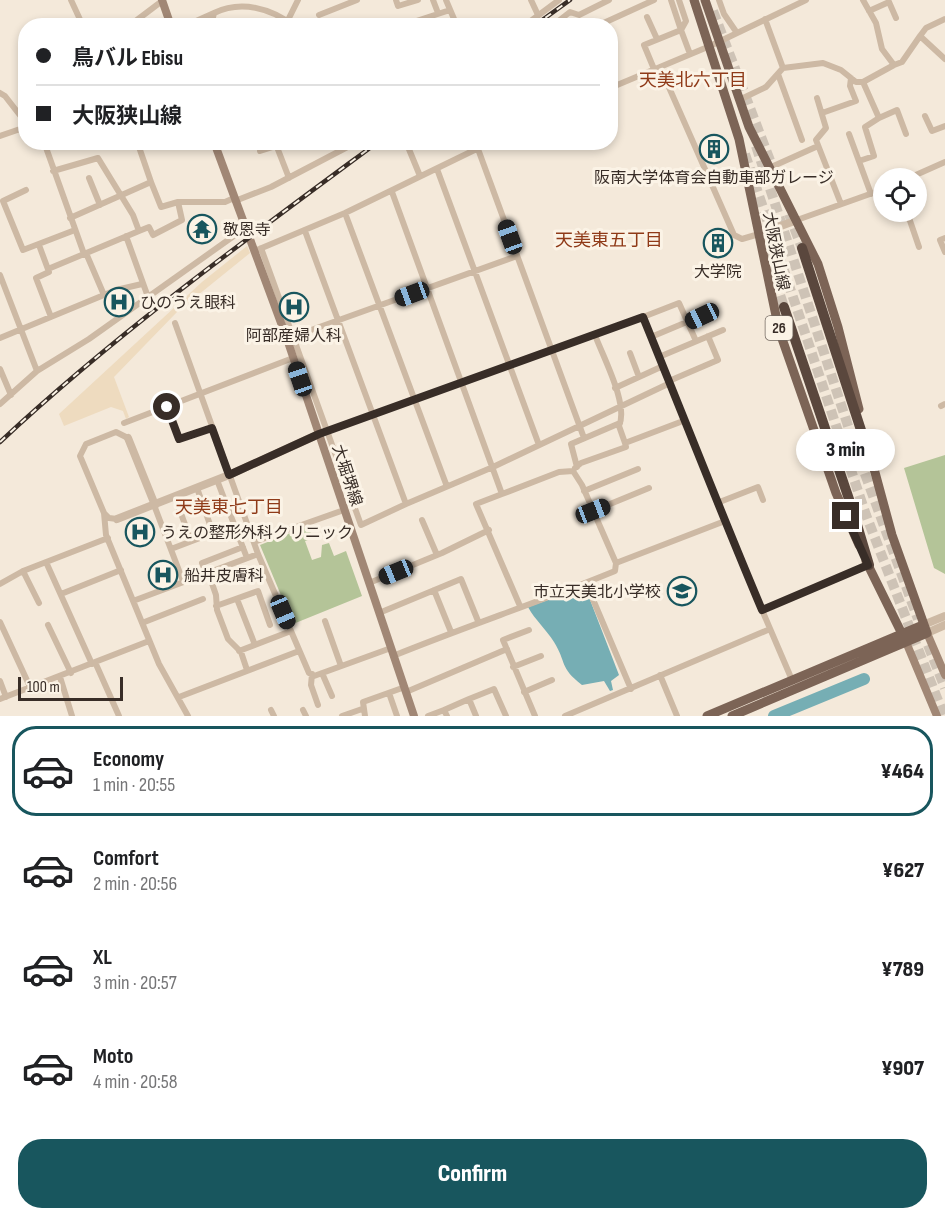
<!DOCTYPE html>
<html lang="en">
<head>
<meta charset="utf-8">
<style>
  :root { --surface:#fff; --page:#f2f2f2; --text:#202124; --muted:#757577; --line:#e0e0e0; --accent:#18565e }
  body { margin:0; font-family:"Sofia Sans Condensed","Noto Sans JP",sans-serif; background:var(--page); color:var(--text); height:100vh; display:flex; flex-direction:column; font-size:22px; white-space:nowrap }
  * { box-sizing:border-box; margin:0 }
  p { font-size:20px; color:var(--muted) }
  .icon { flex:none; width:33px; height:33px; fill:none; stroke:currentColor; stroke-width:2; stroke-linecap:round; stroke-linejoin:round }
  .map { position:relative; height:716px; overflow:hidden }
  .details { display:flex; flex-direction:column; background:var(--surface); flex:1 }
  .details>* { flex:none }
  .guide { position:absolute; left:18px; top:18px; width:600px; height:132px; border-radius:24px; box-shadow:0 3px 9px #0003; display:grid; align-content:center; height:132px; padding:0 18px; background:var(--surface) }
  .buttons { position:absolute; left:873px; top:168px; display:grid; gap:12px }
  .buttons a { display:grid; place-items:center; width:54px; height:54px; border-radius:50%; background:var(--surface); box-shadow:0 3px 9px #0003; font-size:30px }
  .scale { position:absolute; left:18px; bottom:15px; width:105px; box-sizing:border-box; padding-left:6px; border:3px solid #382d27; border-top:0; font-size:16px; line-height:21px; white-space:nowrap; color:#382d27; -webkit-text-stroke:4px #fbf3e6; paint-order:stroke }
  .end { position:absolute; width:27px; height:27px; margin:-14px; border:8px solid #382d27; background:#fff; box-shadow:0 0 0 3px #fff }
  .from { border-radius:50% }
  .bubble { position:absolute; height:42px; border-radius:21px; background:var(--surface); box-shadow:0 3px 9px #0003; font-size:20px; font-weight:800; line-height:42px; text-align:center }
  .car { position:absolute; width:18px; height:36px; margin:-18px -9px; border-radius:8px; box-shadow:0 0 4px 2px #0007; background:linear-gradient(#222 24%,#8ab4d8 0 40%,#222 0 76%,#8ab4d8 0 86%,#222 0) }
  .guide b { display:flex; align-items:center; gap:21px; height:57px; font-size:22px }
  .guide b+b { border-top:2px solid var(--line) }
  .guide i { width:15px; height:15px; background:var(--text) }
  ul { padding:10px 0 0; list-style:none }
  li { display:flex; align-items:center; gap:18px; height:90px; margin:0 12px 9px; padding:0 6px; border:3px solid transparent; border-radius:24px }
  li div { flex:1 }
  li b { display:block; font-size:22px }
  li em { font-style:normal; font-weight:800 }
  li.on { border-color:var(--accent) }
  li>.icon { width:54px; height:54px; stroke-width:1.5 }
  .button { display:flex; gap:12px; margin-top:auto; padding:12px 18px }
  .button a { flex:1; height:69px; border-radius:24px; background:var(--accent); color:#fff; font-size:24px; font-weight:800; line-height:69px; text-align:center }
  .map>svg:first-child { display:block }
  .green { fill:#b4c498 }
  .plaza { fill:#eedbbf }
  .water { fill:#76aeb4 }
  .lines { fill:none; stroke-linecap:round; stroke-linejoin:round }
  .river { stroke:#76aeb4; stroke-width:12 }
  .motorway-tunnel { stroke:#cec3b6; stroke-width:10; stroke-dasharray:10 5; stroke-linecap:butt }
  .minor { stroke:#cdb9a4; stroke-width:6 }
  .tertiary { stroke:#cdb9a4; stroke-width:8 }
  .secondary { stroke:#a18775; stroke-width:8 }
  .primary { stroke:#7c6456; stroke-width:9 }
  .motorway { stroke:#5a473d; stroke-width:10 }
  .rail-casing { stroke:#382d27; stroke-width:4.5 }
  .rail { stroke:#fbf3e6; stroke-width:2; stroke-dasharray:7; stroke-linecap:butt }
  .route { stroke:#382d27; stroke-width:8 }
  .labels { text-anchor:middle; stroke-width:6; stroke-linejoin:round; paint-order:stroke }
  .shield { fill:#fbf3e6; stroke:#726860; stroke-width:1.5 }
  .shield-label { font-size:15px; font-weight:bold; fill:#382d27 }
  .poi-label { font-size:16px; fill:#382d27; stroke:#fbf3e6; text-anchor:start }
  .street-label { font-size:16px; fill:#382d27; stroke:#fbf3e6 }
  .neighbourhood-label { font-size:18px; fill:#8f3a18; stroke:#fbf3e6 }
</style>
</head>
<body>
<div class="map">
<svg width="945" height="716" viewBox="0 0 945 716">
  <rect width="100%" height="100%" fill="#f4e9da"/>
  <path class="green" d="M945 455V574L934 568 904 468Z
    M308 526 313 538 305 541 312 560 321 557 322 545 329 543 334 556 346 551 362 596 293 624 260 545Z"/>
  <path class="plaza" d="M247 246 250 253 177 312 114 377 129 417 126 419 123 411 111 407 64 426 59 414 202 282Z"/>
  <path class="water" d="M582 588 587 592 619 675 611 681 613 690 610 691 604 681 582 685C559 667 567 663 554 642 546 629 535 620 528 607Z"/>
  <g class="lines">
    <path class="river" d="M774 716 864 679"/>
    <path class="motorway-tunnel" d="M713 11 774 171
      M756 146 853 441 918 619
      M745 154 866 515 944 716
      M789 214 802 248
      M766 253 784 307
      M928 645 945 688"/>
    <path class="minor" d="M71 0 83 26
      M396 0 398 6 418 0
      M433 0 438 13
      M446 0 457 26
      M531 0 538 15
      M679 0 686 21 681 30 690 54
      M719 0 724 14 737 33
      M863 0 876 23 882 49 894 65 902 62 920 36
      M869 11 889 2 896 18
      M319 15 357 0
      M647 17 657 39
      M765 19 783 68
      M945 19 926 28 920 36 945 59
      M288 20 298 0
      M129 26 162 1
      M185 26 214 13
      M211 26 214 13C241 0 271 8 294 26
      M401 26 450 10
      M524 26 559 0
      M552 26 570 12 579 15 609 0
      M597 26 654 0
      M660 67 734 235 742 239 759 234
      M654 69 644 45 681 30 671 0
      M778 74 802 140
      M610 88 710 46 806 0
      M0 93 5 96 26 123
      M817 98 826 128 816 140 841 204
      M739 100 766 87 783 68 823 63 841 70 856 82H863L894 65
      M822 113 856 101 850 86 851 78
      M925 116 932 131 945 126
      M879 118 897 110 906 134
      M849 134 871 194
      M0 136 26 127
      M44 142 84 254 139 231 133 215 98 158 53 171
      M275 142 289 178
      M406 142 420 176
      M478 149 584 438
      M260 151 276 146
      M859 161 874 156 865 127 879 118 863 82
      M769 168 818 146
      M437 169 539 445
      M89 178 100 205
      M909 178 945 162
      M151 182 161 207 178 202H225L234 198
      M26 190 3 201 23 250 75 230
      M392 192 502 494 476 504 520 606
      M235 201 271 187 357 142
      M907 212 919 247
      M345 213 446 484
      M70 218 151 182 139 147 148 142
      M797 220 884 189
      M139 231 149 227 153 235 182 220 178 202
      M305 231 406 504 493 467 670 383
      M126 236 148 297
      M945 238 940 240 945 252
      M39 245 49 272 36 278 51 317
      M261 248 361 525 406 504
      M257 250 345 213 491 142
      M86 253 104 295
      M48 269 84 254
      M0 275 37 371
      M643 317 679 303 696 341
      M175 323 258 554 309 673 314 676 391 648
      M595 335C603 357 629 405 619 426L625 443 683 421
      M651 337 713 311
      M0 338 116 290 142 284
      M289 338 517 256
      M630 353 639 377
      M659 357 723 330
      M0 369 11 395
      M669 381 718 360 708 336
      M615 388 663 366
      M0 404 37 371 89 339 245 228
      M941 406 945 404
      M167 407 179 439 212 428
      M124 423 293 358
      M319 434 643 317 725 521
      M577 467 571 444 620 423
      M575 468 581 463 626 447 625 443
      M217 480 247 558
      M197 488 213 533
      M584 491 638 469
      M502 494 559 472 573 471 582 485 616 563
      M175 497 191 541
      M717 503 758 487 763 500
      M154 505 183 581
      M593 511 649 488
      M104 513 106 535 159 664 188 716
      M117 519 109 518 104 513 80 456 86 444 116 432 128 438
      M422 520 437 555
      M254 542 344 510
      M171 549 234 525
      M46 562 92 664
      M23 571 39 603
      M208 572 216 595 217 610 228 639 241 652 247 670
      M206 573 202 563 243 547
      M369 583 442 553 489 530
      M586 583 631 689
      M0 584 23 571 108 538
      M434 590 451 632
      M61 594 121 570
      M237 599 255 645
      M133 601 258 554
      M216 606 258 591 270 625
      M762 610 792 680
      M379 613 461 579 478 621
      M325 621 341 666
      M0 622 31 689
      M142 623 203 599
      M48 625 71 673
      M529 630 503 640 535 716
      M239 651 291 631
      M393 656C467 626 542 601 615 571L616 563 725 521 762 610 869 565
      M95 662 119 716
      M513 667 541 656
      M322 673 332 696
      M312 674 311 685 318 705
      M660 675 677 716
      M60 677 72 716
      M0 681 6 697
      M406 692 507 649
      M524 692 552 680
      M389 693 397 716
      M179 697 299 651
      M0 699 149 641
      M469 699 494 689 506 716
      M271 710 274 716
      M303 710 306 716
      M444 710 469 699 476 716
      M342 716 362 709
      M365 716 363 702 405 687
      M428 716 444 710 447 716
      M565 716 770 629"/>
    <path class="tertiary" d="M759 234 797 220
      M128 438 155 505
      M117 519 229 475 319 434
      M923 625 945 616
      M927 633 945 625"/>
    <path class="secondary" d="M162 0 171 26
      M214 142 287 339 414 716
      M927 633 945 675
      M906 642 937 716"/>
    <path class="primary" d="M694 0 739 139 779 330 836 493 859 545
      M705 0 749 127 818 264 838 327 859 409
      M866 561 906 642
      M707 716 923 625
      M732 716 927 633 892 535 870 454"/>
    <path class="motorway" d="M802 248 871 461
      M784 307 852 508 869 565"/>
    <g class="rail-casing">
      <path id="rail" d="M534 26 570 0
        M0 442C118 332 248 238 378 142"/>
    </g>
    <use href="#rail" class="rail"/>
  </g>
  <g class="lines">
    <path class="route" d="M167 407 179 439 212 428 229 475 319 434 643 317C683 415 721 513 762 610L868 565 846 516"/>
  </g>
  <defs>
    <g id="building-ring" transform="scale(1.5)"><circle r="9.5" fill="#fbf3e6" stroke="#18565e" stroke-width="1.5"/><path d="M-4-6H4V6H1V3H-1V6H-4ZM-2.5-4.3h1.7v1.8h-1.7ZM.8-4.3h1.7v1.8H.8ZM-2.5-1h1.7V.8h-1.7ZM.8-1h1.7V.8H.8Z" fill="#18565e"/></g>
    <g id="temple-ring" transform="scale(1.5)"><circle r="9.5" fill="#fbf3e6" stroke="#18565e" stroke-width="1.5"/><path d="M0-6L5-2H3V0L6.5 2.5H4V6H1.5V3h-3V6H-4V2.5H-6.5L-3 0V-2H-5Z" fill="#18565e"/></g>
    <g id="hospital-ring" transform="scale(1.5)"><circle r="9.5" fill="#fbf3e6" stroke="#18565e" stroke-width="1.5"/><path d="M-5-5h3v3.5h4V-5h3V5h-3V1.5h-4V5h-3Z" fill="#18565e"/></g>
    <g id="school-ring" transform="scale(1.5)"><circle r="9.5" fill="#fbf3e6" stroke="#18565e" stroke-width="1.5"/><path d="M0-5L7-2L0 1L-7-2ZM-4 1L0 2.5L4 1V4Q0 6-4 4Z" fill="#18565e"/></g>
  </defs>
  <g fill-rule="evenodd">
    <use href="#building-ring" x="714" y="149"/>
    <use href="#temple-ring" x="202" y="229"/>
    <use href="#building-ring" x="718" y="243"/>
    <use href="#hospital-ring" x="119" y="302"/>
    <use href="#hospital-ring" x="294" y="307"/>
    <use href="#hospital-ring" x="140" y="532"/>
    <use href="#hospital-ring" x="163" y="575"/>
    <use href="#school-ring" x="682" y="591"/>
  </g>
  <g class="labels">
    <rect class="shield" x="765.5" y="316" width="27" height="24" rx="4.5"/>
    <g class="shield-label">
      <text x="779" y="333">26</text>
    </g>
    <g class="poi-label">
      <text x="714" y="183" text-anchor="middle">阪南大学体育会自動車部ガレージ</text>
      <text x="223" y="235">敬恩寺</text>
      <text x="718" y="277" text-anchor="middle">大学院</text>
      <text x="140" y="308">ひのうえ眼科</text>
      <text x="294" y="341" text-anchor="middle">阿部産婦人科</text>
      <text x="161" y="538">うえの整形外科クリニック</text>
      <text x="184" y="581">船井皮膚科</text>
      <text x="661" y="597" text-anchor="end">市立天美北小学校</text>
    </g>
    <g class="street-label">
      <text transform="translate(777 251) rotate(79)" y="6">大阪狭山線</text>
      <text transform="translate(348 475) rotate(72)" y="6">大堀堺線</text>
    </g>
    <g class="neighbourhood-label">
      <text x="693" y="86">天美北六丁目</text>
      <text x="609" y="246">天美東五丁目</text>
      <text x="229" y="513">天美東七丁目</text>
    </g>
  </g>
</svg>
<div class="buttons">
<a><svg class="icon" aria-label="locate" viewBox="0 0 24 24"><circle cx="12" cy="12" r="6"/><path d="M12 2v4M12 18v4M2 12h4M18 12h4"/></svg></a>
</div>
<div class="scale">100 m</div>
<i class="end from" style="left:167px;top:407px"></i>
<i class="end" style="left:846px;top:516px"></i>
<div class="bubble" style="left:796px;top:429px;width:99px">3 min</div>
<i class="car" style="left:510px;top:237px;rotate:340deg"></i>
<i class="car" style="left:412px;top:294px;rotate:250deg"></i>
<i class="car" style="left:702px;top:316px;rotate:245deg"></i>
<i class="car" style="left:300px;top:379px;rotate:341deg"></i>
<i class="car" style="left:593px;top:511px;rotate:69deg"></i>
<i class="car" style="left:396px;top:572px;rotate:248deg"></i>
<i class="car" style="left:283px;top:612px;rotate:157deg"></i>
<div class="guide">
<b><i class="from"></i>鳥バル Ebisu</b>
<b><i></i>大阪狭山線</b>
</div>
</div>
<section class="details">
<ul>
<li class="on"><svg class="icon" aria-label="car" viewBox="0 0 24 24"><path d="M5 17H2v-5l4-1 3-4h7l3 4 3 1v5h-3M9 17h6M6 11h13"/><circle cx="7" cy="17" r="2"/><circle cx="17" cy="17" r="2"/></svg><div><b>Economy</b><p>1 min · 20:55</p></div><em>¥464</em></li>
<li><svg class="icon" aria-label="car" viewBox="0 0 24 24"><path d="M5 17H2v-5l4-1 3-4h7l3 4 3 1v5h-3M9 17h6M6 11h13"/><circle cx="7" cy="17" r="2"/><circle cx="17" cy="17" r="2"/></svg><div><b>Comfort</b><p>2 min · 20:56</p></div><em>¥627</em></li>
<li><svg class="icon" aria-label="car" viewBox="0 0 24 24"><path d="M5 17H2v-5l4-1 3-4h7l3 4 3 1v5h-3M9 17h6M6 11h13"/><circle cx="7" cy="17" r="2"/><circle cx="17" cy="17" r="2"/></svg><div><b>XL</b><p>3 min · 20:57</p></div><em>¥789</em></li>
<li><svg class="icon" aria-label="car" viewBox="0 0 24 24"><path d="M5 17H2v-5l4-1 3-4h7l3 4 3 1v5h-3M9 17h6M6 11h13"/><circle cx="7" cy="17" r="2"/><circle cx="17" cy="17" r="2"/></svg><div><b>Moto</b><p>4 min · 20:58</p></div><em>¥907</em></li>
</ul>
<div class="button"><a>Confirm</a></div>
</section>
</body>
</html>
